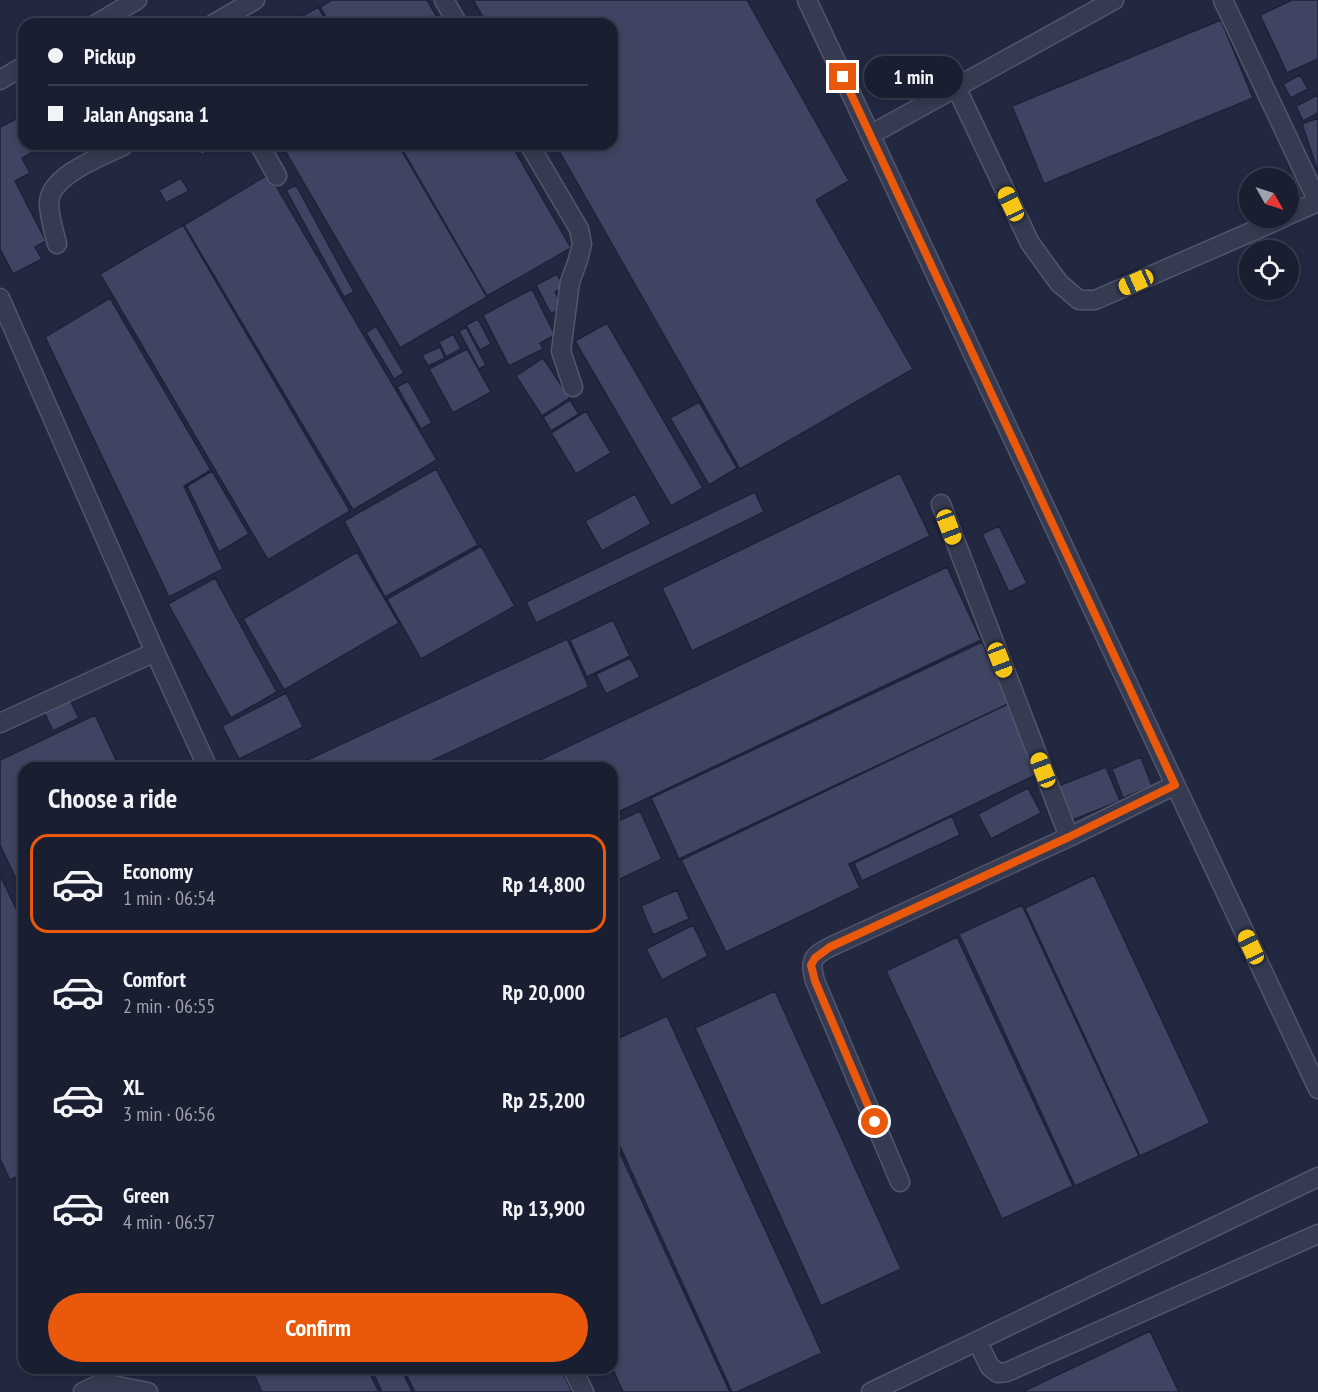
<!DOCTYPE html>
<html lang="en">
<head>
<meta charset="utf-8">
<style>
  :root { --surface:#1a1e31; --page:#232739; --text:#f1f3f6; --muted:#9fa2ab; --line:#383c4d; --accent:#ea580c }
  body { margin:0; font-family:"PT Sans Narrow",sans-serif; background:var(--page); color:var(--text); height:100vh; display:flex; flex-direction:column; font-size:22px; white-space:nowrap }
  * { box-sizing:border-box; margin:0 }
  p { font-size:20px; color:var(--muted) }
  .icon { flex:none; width:33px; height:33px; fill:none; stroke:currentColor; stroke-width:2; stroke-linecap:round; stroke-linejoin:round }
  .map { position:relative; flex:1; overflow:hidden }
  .panel { position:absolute; left:18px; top:762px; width:600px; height:612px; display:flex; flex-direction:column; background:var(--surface); border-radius:18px; box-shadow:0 3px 9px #0003,0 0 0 2px var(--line) }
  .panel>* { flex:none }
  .guide { position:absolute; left:18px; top:18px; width:600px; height:132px; border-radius:18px; box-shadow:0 3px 9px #0003,0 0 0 2px var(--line); display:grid; align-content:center; height:132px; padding:0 30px; background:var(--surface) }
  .needle { width:39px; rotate:129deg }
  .buttons { position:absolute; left:1239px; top:168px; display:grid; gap:12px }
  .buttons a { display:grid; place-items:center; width:60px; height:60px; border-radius:50%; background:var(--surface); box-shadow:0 3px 9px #0003,0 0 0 2px var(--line); font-size:30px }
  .end { position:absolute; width:27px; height:27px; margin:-14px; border:8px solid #ea580c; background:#fff; box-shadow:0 0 0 3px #fff }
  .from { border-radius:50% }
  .bubble { position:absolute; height:42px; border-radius:21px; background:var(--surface); box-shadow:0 3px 9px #0003,0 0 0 2px var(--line); font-size:20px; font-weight:700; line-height:42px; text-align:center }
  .car { position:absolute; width:18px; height:36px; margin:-18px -9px; border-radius:8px; box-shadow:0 0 4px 2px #0007; background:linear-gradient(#f5c518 24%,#345 0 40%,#f5c518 0 76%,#345 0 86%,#f5c518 0) }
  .guide b { display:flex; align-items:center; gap:21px; height:57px; font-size:22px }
  .guide b+b { border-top:2px solid var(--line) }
  .guide i { width:15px; height:15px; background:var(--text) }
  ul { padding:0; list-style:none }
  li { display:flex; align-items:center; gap:18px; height:99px; margin:0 12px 9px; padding:0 18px; border:3px solid transparent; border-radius:18px }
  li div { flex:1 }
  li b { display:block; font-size:22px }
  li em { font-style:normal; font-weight:700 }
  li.selected { border-color:var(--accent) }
  li>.icon { width:54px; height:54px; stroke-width:1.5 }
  h2 { padding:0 30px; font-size:27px; line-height:72px }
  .cta { display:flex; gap:12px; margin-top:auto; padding:12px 30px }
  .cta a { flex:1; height:69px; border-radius:36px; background:var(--accent); color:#fff; font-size:24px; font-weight:700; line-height:69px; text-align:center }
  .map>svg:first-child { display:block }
  .building { fill:#3f4462; stroke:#1e2238; stroke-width:1.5 }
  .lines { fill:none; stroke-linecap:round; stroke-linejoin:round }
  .minor-casing { stroke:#52566c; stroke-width:21 }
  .minor { stroke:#373b51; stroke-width:18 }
  .route { stroke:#ea580c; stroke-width:8 }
</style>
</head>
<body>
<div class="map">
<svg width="1318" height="1392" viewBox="0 0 1318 1392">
  <rect width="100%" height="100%" fill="#232841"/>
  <path class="building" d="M332 0H427L441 24H330L320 7Z
    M473 0H747L849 181 816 200 913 369 740 469 555 144H612V24H487Z
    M1292 0H1318V59L1287 73 1260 15Z
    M318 7 328 24H289Z
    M1221 20 1253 98 1044 184 1012 106Z
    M1300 75 1308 89 1291 98 1283 84Z
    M1318 95V113L1303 121 1296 106Z
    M24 115V144H40L42 147 22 158 30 173 15 181 46 241 35 247 42 259 13 274 0 249V127Z
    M1318 118V169H1317L1302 124Z
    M196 144H207L210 151 201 155Z
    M281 144H398L487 297 400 348Z
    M399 144H511L571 248 487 296Z
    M269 174 437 460 353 510 184 225Z
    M181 178 189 191 166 203 159 190Z
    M296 185 354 292 344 297 286 190Z
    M183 225 350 511 268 560 100 274Z
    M557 274 564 287 555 292 563 307 551 314 536 285Z
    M532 289 555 335 540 343 543 349 509 366 483 315Z
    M110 298 211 470 184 486 223 569 169 597 45 337Z
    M478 319 491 344 480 350 466 325Z
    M607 323 703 488 671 506 575 341Z
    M376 326 404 373 394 379 366 333Z
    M466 327 486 365 479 369 459 331Z
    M453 334 461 349 446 357 439 342Z
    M440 347 445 358 428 366 422 355Z
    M467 349 491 392 453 413 429 369Z
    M543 358 570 398 542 416 516 376Z
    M408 381 432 423 421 429 397 387Z
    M570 400 579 414 551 431 543 417Z
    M699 402 737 468 709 485 670 418Z
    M586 411 611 453 576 474 551 433Z
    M436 469 478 545 385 597 344 521Z
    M212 471 249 534 219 552 187 486Z
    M900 473 930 536 692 651 662 588Z
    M755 492 764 512 536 623 526 602Z
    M635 494 651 524 602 551 585 521Z
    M999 526 1027 583 1009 592 982 534Z
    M481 546 515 606 421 659 387 599Z
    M357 552 399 623 284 690 243 619Z
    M947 567 981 640 612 815V768H523Z
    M215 578 277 692 231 718 168 604Z
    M613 620 630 656 587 677 570 640Z
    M567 639 589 687 416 768H308L305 761Z
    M982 642 1010 703 679 859 651 798Z
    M630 658 640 677 606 694 596 674Z
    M286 693 303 727 239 759 222 726Z
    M67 694 79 718 53 731 42 707Z
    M1010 703 1042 772 849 864 860 888 726 952 681 860Z
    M95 715 120 768H24V896L0 845V760Z
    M1141 757 1152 786 1123 798 1112 769Z
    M1106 767 1120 801 1070 821 1056 787Z
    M1028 788 1041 813 991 839 978 814Z
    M640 811 662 859 612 883V824Z
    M952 816 960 835 862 881 854 863Z
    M0 875 24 925V1173L10 1180 0 1159Z
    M1094 875 1210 1123 1140 1156 1025 908Z
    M677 890 689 919 653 935 641 906Z
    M1022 905 1139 1156 1075 1186 959 934Z
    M693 925 708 956 662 980 646 949Z
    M957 937 1073 1186 1002 1219 886 971Z
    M775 991 901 1269 821 1306 695 1028Z
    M667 1016 822 1353 737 1392H732L612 1129V1041Z
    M612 1136 730 1392H623L612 1367Z
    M1150 1331 1179 1392H1022Z
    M251 1368H367L379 1392H262Z
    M371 1368H401L412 1392H382Z
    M403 1368H560L572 1392H415Z"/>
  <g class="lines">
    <g class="minor-casing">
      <path id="minor" d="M444 0 458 24
        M807 0 1318 1089
        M1223 0 1318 202
        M96 24 137 0
        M213 24 255 0
        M0 80 24 66
        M956 87 1030 243 1059 283 1079 300H1095L1283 218
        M870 135 1114 0
        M259 144 277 176
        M529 144 579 229 582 244 578 260 570 282 561 351 573 387
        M1288 215 1318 202
        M57 244C54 231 49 216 49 203 49 176 102 156 123 146L122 144
        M0 298 155 652 208 768
        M941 504 1069 837
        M0 723 155 652
        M900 1182 815 981C810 961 811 957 830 947L1069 837 1175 785
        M977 1341 990 1367 998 1373 1007 1372 1318 1234
        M572 1368 584 1392
        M83 1392 102 1383 148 1392
        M871 1392 1318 1177"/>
    </g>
    <use href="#minor" class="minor"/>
  </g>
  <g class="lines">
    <path class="route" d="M843 77 1175 785 1069 837 830 947 815 958 811 965 815 981 875 1122"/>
  </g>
</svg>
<div class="buttons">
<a><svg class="needle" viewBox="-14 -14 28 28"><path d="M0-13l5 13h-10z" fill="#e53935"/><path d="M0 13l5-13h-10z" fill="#9fa2ab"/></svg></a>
<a><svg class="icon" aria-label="locate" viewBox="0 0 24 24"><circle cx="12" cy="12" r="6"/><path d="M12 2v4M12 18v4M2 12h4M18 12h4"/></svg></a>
</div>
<i class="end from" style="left:875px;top:1122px"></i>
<i class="end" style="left:843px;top:77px"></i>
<div class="bubble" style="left:864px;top:56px;width:99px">1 min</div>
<i class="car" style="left:1011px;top:204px;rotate:335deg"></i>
<i class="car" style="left:1136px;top:282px;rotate:246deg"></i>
<i class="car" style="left:949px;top:527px;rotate:159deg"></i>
<i class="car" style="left:1000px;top:660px;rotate:159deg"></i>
<i class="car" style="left:1043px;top:770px;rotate:339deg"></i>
<i class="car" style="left:1251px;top:947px;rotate:335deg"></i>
<div class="guide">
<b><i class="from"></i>Pickup</b>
<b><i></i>Jalan Angsana 1</b>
</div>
<section class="panel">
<h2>Choose a ride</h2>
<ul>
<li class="selected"><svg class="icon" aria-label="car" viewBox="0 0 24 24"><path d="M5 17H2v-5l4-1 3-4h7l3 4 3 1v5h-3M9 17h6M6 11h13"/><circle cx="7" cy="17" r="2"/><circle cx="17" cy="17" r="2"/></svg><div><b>Economy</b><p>1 min · 06:54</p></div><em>Rp 14,800</em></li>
<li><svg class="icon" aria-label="car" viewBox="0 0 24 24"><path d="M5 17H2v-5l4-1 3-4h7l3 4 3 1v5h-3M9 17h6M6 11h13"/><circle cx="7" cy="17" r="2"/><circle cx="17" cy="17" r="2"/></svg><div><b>Comfort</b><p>2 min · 06:55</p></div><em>Rp 20,000</em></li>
<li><svg class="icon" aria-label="car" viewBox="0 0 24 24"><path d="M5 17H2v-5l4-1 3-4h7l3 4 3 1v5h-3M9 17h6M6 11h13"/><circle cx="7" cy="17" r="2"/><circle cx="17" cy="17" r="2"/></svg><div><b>XL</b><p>3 min · 06:56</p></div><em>Rp 25,200</em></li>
<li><svg class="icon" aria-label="car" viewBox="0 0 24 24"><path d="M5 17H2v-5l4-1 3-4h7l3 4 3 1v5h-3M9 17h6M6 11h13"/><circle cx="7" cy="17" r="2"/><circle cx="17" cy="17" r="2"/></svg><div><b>Green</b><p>4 min · 06:57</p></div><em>Rp 13,900</em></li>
</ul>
<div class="cta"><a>Confirm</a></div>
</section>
</div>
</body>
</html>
